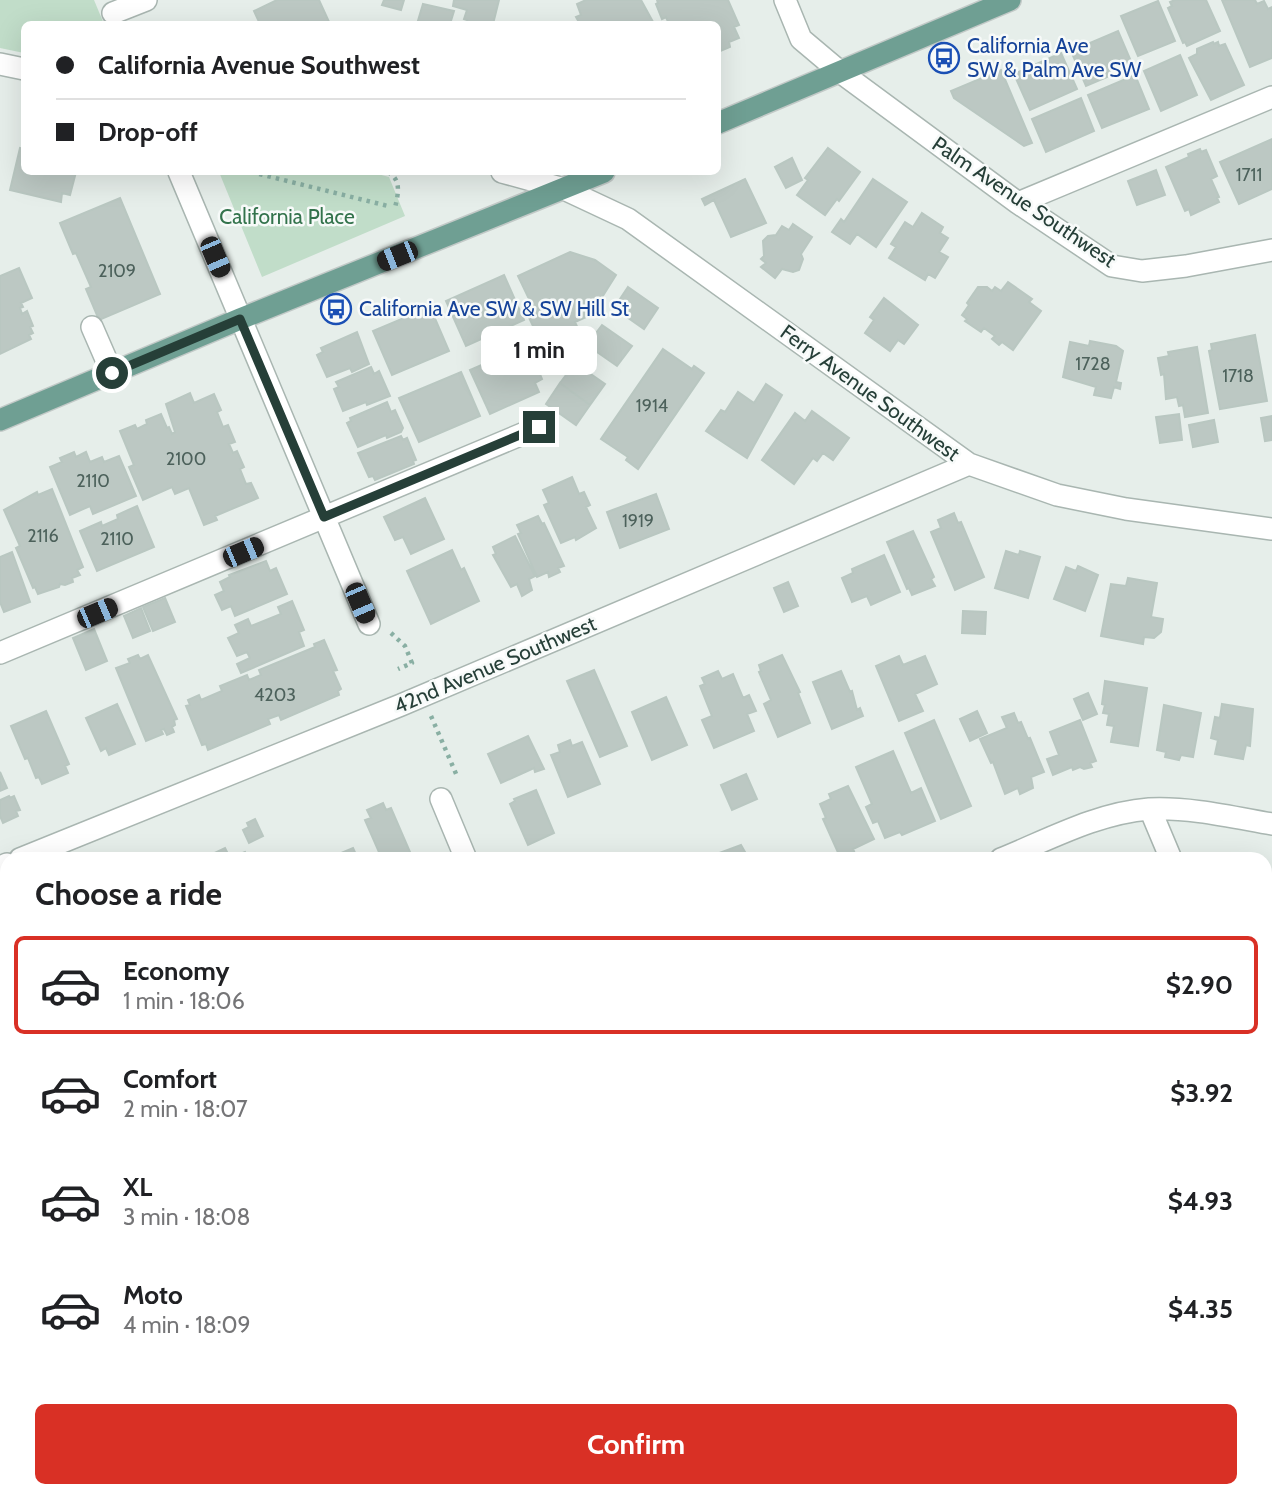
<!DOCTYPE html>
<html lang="en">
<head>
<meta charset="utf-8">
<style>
  :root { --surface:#fff; --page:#f6f6f6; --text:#202124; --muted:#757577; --line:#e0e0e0; --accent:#d93025 }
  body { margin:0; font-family:Cabin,sans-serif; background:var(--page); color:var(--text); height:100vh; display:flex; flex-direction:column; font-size:26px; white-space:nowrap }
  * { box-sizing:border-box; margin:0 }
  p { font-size:23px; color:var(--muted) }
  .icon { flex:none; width:38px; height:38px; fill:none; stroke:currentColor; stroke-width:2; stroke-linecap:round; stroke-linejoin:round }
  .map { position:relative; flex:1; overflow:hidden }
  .drawer { position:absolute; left:0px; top:852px; width:1272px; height:646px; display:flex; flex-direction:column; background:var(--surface); border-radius:21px 21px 0 0; box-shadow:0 7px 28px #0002 }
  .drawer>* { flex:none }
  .top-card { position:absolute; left:21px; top:21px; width:700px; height:154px; border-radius:10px; box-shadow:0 7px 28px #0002; display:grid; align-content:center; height:154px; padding:0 35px; background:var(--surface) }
  .end { position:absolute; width:32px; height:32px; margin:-16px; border:9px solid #263f38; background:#fff; box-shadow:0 0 0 4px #fff }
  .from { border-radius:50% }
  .bubble { position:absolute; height:49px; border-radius:10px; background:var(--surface); box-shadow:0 7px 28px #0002; font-size:23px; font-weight:700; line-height:49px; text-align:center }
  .car { position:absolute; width:21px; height:42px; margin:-21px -10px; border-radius:9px; box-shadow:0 0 5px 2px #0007; background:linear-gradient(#222 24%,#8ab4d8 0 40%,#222 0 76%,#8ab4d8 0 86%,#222 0) }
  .top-card b { display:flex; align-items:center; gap:24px; height:66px; font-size:26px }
  .top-card b+b { border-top:2px solid var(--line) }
  .top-card i { width:18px; height:18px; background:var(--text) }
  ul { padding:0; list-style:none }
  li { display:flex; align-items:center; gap:21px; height:98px; margin:0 14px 10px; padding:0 21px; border:4px solid transparent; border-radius:10px }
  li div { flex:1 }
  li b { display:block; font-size:26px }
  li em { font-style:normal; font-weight:700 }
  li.current { border-color:var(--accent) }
  li>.icon { width:63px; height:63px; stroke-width:1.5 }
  h2 { padding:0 35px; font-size:32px; line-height:84px }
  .action { display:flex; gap:14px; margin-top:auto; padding:14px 35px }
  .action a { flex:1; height:80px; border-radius:10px; background:var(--accent); color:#fff; font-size:28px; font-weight:700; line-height:80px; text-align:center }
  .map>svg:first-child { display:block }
  .green { fill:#c1ddc9 }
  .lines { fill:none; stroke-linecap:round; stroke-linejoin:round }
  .stream { stroke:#93c4ce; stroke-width:8 }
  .building { fill:#bcc8c3; stroke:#b9c7c1; stroke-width:2 }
  .minor-casing { stroke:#a9b6b1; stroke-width:24 }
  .major-casing { stroke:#c2c9c7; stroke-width:24 }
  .path { stroke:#89afa3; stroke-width:4.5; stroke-dasharray:3.5 5; stroke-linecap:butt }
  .minor { stroke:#fff; stroke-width:21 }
  .major { stroke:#6f9f93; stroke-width:21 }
  .route { stroke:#263f38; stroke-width:9 }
  .labels { text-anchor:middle; stroke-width:5; stroke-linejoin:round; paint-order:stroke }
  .number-label { font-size:18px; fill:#4c615b }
  .transit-label { font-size:21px; fill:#164399; stroke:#f7faf9; text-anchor:start }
  .street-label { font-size:21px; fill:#263f38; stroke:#f7faf9 }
  .park-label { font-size:21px; fill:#33734c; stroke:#f7faf9 }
</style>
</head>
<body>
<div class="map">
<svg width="1272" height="1497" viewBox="0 0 1272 1497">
  <rect width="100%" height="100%" fill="#e6eeea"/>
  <path class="green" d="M0 0H94L104 24H24V53L0 48Z
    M219 172H370L389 177 405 216 262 277Z
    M1265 1487 1272 1493V1497H336L325 1491H1265Z
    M138 1491H307L270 1497H135Z"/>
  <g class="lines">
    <path class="stream" d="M631 1491 641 1497
      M103 1494 110 1491"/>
  </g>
  <path class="building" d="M277 0H319L330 24H260L254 11Z
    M384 0H404L401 10 382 5Z
    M454 0H499L493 24H466L467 20 464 19 467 10 453 6Z
    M586 0H641L653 22 646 24H580L576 17 581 15 577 4Z
    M657 0H728L739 25 734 27 739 38 729 42 730 47 718 52V24H669L666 17 662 19 656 4 658 3Z
    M1175 0H1206L1220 31 1187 46 1185 42 1183 43 1168 8 1172 6 1170 2Z
    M1222 0H1255L1257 4 1264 1 1268 9 1272 7V58L1250 67Z
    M1158 1 1175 41 1138 56 1121 16Z
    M423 4 454 11 450 24H417Z
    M1118 31 1133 66 1086 86 1071 51Z
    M1213 42 1214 44 1218 42 1219 46 1225 44 1244 85 1211 100 1189 58 1197 54V49Z
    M1061 53 1077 89 1030 110 1014 74Z
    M1180 55 1197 95 1161 111 1144 71Z
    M1001 70 1032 143 1024 146 954 98 951 91Z
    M1135 75 1149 109 1102 128 1088 95Z
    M1081 98 1094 131 1046 152 1032 119Z
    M1272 139V189L1239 204 1220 162Z
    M20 148 24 149V172H76L70 195 62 193 61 202 10 190Z
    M828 148 860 172 839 201 837 199 825 215 797 195 808 180 805 178Z
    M1200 149 1201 152 1206 150 1217 176 1211 179 1219 197 1217 198 1219 202 1191 215 1189 209 1185 211 1166 167 1189 157 1188 154Z
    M792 158 802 180 786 188 775 167Z
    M1156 170 1165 195 1137 205 1128 181Z
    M745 179 766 223 731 237 714 200 705 205 702 199Z
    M873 179 907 202 876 247 857 234 850 244 832 232 841 219 844 222Z
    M120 198 160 294 99 320 86 289 91 287 76 253 73 254 60 223Z
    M922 213 943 227 940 233 948 238 939 252 948 257 935 278 928 274 925 280 889 258 896 247 891 244 905 222 913 227Z
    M793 224 812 237 801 254 803 259 799 270 793 272 782 269 775 278 761 267 766 263 761 259 764 256 763 241 768 236 776 235 782 226 789 230Z
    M570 252 595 260 616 275 594 310 595 313 575 322 579 331 573 334 575 337 560 344 558 340 542 345 523 305 530 301 518 276Z
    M19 268 32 298 21 303 23 307 20 308 22 314 27 311 33 326 30 327 33 333 29 335 31 339 0 354V276Z
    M504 275 524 320 466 346 446 301Z
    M1008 282 1032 299 1029 302 1041 311 1013 350 1002 342 999 345 992 339 995 336 984 328 981 332 965 321 967 319 962 315 969 305 967 303 978 287H987L992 291 995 287 1001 291Z
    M628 287 658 308 644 329 614 308Z
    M884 298 918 325 904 344 898 340 890 351 865 333 874 320 870 317Z
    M430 307 449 351 392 375 373 331Z
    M602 325 632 346 617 366 587 345Z
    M357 332 369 364 352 372 350 368 327 377 317 355 323 352 321 348Z
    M1255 335 1267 401 1220 409 1209 351 1212 350 1211 344Z
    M1090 341 1116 346 1123 351 1116 382 1121 383 1120 389 1114 387 1111 398 1094 395 1096 387 1063 377 1070 342 1089 346Z
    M532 343 544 370 539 372 542 379 535 383 539 392 490 414 470 370Z
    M1197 347 1208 413 1185 417 1183 405 1179 406 1177 397 1166 399 1164 374 1161 375 1158 358 1169 356 1168 352Z
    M663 349 692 369 694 366 704 373 638 469 626 460 628 457 601 439Z
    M575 363 605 384 590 405 560 383Z
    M371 367 374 374 379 371 390 396 367 405 366 402 343 411 334 389 339 387 336 382Z
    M461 372 480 416 419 442 399 398Z
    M560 383 590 405 576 425 546 404Z
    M766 384 782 395 747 458 706 431 721 410 725 412 738 392 754 403Z
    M190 393 194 403 214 394 221 410 217 412 223 427 228 425 235 442 229 444 233 453 237 451 244 467 240 469 246 484 251 483 258 498 215 516 217 520 204 525 189 488 175 494 172 487 143 500 129 467 134 465 120 431 135 425 137 429 147 424 146 420 161 414 167 428 169 427 172 434 175 432 166 404Z
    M387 402 391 412 395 410 403 428 401 432 387 438 386 435 358 447 347 423 351 421 350 418Z
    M812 411 849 438 833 460 823 453 817 461 813 458 794 484 762 460 795 413 805 421Z
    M1179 414 1182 440 1160 443 1156 417Z
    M1272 416V440L1265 441 1261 418Z
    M1214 420 1218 442 1193 447 1189 425Z
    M401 436 403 440 407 438 416 460 413 461 414 464 375 480 373 476 369 477 358 453Z
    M74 452 76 457 86 452 90 462 102 457 104 462 119 456 136 496 93 514 90 506 70 515 50 467 62 462 60 458Z
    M572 477 579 494 584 492 590 505 586 507 596 528 576 540 575 537 561 543 544 505 549 503 543 490Z
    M52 489 83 567 77 570 80 575 72 578 73 582 65 585 60 584 59 587 38 594 35 587 33 588 16 548 20 546 4 510 37 492 38 495Z
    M656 494 669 529 620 548 607 512Z
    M425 498 444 539 411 554 403 537 395 540 384 517Z
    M137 506 154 547 97 571 80 531 101 522 102 526 118 519 117 515Z
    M954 513 958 523 961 522 984 577 955 590 931 532 941 528 938 520Z
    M538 516 542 524 544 523 564 566 558 568 560 572 549 577 548 572 537 577 518 534 521 533 517 525Z
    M913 531 934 577 931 579 935 586 912 595 909 588 907 589 887 542Z
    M515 536 535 576 529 579 532 590 522 596 517 584 511 587 493 555 496 554 493 547Z
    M452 550 461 570 464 568 479 601 431 624 407 571Z
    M1006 551 1019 555 1020 551 1040 557 1028 598 995 588Z
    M12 552 30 602 4 612 0 602V557Z
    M884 555 900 592 871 605 867 596 852 602 842 578 853 573 852 569Z
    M266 561 270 571 276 568 287 594 235 616 231 606 222 610 215 595 224 591 220 582 230 577 229 575Z
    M1078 566 1098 575 1085 611 1054 599 1066 567 1076 571Z
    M1128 578 1157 583 1151 617 1163 619 1161 632 1154 638 1144 637 1143 644 1101 636 1111 584 1126 586Z
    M788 582 798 606 784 612 774 588Z
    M165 598 175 622 153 631 143 607Z
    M292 601 304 630 299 632 304 646 241 673 237 664 250 658 247 652 237 656 228 638 239 633 235 625 248 619 251 626 281 614 278 607Z
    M141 608 150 631 133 638 124 616Z
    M963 611 986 612 985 634 962 633Z
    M94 629 107 661 86 670 73 638Z
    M324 640 337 670 333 671 341 689 338 691 339 695 281 720 279 715 268 719 270 724 208 750 206 744 202 745 186 706 190 705 188 700 199 695 201 700 222 691 220 686 247 675 249 680 261 675 259 670 315 647 314 644Z
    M138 655 140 659 148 655 177 719 174 720 175 725 172 727 174 732 167 735 164 729 161 730 163 734 146 741 116 668 130 663 128 659Z
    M782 655 800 692 798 693 810 723 778 737 764 704 771 700 759 672 761 671 759 665Z
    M899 656 903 665 925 656 937 684 915 694 923 711 899 721 876 666Z
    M594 670 627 746 600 757 567 681Z
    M718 671 722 679 733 674 743 698 749 695 756 711 747 714 754 731 714 748 702 720 712 716 700 686 705 684 702 678Z
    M841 671 850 692 852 691 857 710 860 708 863 716 832 729 813 682Z
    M1105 681 1147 688 1138 746 1111 742 1114 726 1107 725 1109 714 1103 713 1105 705 1102 704Z
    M1088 693 1097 714 1083 720 1074 699Z
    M666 697 687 745 652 760 632 712Z
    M117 704 135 744 109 755 106 748 101 751 86 718Z
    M1222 704 1253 709 1250 746 1246 745 1243 759 1215 754 1218 740 1211 738 1215 717 1220 718Z
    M1164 705 1201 713 1193 757 1181 755 1179 760 1165 757 1166 752 1157 750Z
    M46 711 69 764 65 766 68 773 42 784 39 777 36 778 28 758 25 759 11 726Z
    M977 711 987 733 970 741 960 719Z
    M1014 713 1018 723 1021 722 1028 739 1030 738 1044 772 1031 777 1033 788 1020 794 1018 788 1005 794 993 762 991 763 980 739 1007 728 1002 717Z
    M934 720 971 806 941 819 905 733Z
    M1080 720 1096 761 1090 763 1092 767 1084 769 1080 767 1073 770 1072 767 1053 775 1047 759 1059 755 1050 732Z
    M528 736 544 769 535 772 534 768 501 783 488 754Z
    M570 740 572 746 582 742 600 784 568 797 551 755 560 752 558 745Z
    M893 751 911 793 921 788 935 821 902 835 900 832 885 838 878 821 873 823 866 807 872 804 856 767Z
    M0 772 7 788 0 791Z
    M746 774 757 799 732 810 721 785Z
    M848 786 874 839 853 849 856 856 841 859 823 819 826 818 820 804 831 799 829 794Z
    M536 790 554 833 528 845 510 804 515 801 514 799Z
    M9 796 10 798 14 796 20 810 16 811 18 816 3 823 0 816V800Z
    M383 803 386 810 391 808 413 859H382L365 820 371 818 367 810Z
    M255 819 263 836 249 843 243 830 249 827 247 823Z
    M741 845 749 859H721L719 853Z
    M225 848 230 858 245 852 249 859H202Z
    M353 848 358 859H327Z
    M1272 882V966L1268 959 1265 960V885Z
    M0 954 7 971V997L0 1000Z
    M4 1037 7 1043V1057L0 1060V1039Z
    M3 1091 7 1101V1123L0 1126V1092Z
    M7 1150V1211L6 1212 0 1198V1153Z
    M1265 1270 1272 1285V1305L1265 1308Z
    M0 1372 6 1381 4 1382 7 1389V1410L3 1412 7 1419 0 1422Z
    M7 1488V1491H63L65 1497H0V1491Z"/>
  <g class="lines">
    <g class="minor-casing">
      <path id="minor" d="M785 0 801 39 839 71 1018 203 1112 266 1142 271 1186 266 1272 250
        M113 13 146 0
        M0 64 24 69
        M179 172 369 624
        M502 172 564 189 628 219 969 464 1057 495 1126 509 1272 529
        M1018 203 1272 97
        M92 327 112 373
        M0 653 539 427
        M441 799 466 859
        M1150 809 1171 859
        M20 859 401 705 969 464
        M1001 859C1048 840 1097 813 1149 809 1190 807 1232 817 1272 824
        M0 867 7 864
        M1265 1025 1272 1026
        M0 1073 7 1070
        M1265 1076 1272 1092
        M0 1275 7 1272"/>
    </g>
    <g class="major-casing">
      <path id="major" d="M718 123 1010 0
        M0 420 240 319 604 172"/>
    </g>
    <path class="path" d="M251 172 388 206 389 209
      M388 172C402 180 398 194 395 208
      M391 633 405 646 412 663 398 669
      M431 716 457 776"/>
    <use href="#minor" class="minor"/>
    <use href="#major" class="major"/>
  </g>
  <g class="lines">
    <path class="route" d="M112 373 240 319 324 517 539 427"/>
  </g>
  <defs>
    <g id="bus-ring" transform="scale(1.575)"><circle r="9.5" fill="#f7faf9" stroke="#1a4fb4" stroke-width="1.5"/><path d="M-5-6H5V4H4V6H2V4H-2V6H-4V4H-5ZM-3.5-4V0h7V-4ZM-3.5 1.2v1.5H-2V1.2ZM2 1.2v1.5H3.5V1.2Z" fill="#1a4fb4"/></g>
  </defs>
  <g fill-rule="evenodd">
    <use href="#bus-ring" x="944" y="58"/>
    <use href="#bus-ring" x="336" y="309"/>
  </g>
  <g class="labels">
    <g class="number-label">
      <text x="1249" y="181">1711</text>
      <text x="117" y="277">2109</text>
      <text x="1093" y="370">1728</text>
      <text x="1238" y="382">1718</text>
      <text x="652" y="412">1914</text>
      <text x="186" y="465">2100</text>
      <text x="93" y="487">2110</text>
      <text x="638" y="527">1919</text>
      <text x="43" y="542">2116</text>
      <text x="117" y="545">2110</text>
      <text x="275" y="701">4203</text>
    </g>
    <g class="transit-label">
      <text x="967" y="53">California Ave<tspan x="967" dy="24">SW &amp; Palm Ave SW</tspan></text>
      <text x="359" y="316">California Ave SW &amp; SW Hill St</text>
    </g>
    <g class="street-label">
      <text transform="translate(1024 202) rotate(34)" y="7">Palm Avenue Southwest</text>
      <text transform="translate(870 393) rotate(36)" y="7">Ferry Avenue Southwest</text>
      <text transform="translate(495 665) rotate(-23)" y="7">42nd Avenue Southwest</text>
    </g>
    <g class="park-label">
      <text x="287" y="224">California Place</text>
    </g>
  </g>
</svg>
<i class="end from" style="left:112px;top:373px"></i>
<i class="end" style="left:539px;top:427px"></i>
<div class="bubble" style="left:481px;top:326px;width:116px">1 min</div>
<i class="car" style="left:397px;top:256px;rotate:248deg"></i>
<i class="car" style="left:215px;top:257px;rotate:157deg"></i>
<i class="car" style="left:243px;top:552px;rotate:67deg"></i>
<i class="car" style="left:360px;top:603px;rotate:157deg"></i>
<i class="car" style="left:97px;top:613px;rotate:67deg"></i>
<div class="top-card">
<b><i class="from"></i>California Avenue Southwest</b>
<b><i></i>Drop-off</b>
</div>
<section class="drawer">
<h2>Choose a ride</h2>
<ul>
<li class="current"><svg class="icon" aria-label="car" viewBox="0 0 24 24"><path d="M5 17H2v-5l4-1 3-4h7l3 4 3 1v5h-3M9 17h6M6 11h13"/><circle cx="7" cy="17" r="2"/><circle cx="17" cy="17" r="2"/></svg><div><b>Economy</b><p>1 min · 18:06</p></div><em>$2.90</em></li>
<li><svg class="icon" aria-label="car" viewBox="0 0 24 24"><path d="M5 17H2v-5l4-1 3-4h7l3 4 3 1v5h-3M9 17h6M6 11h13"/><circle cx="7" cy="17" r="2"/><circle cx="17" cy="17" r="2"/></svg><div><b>Comfort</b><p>2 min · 18:07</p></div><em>$3.92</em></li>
<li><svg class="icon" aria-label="car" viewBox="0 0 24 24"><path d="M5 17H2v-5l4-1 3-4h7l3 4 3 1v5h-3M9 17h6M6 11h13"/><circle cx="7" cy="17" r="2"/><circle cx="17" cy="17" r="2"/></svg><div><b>XL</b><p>3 min · 18:08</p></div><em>$4.93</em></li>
<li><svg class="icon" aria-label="car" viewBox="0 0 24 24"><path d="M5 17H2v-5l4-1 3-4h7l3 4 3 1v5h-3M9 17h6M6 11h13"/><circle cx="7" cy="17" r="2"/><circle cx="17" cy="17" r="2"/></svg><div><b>Moto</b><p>4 min · 18:09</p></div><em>$4.35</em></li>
</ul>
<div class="action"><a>Confirm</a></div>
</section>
</div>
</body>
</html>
